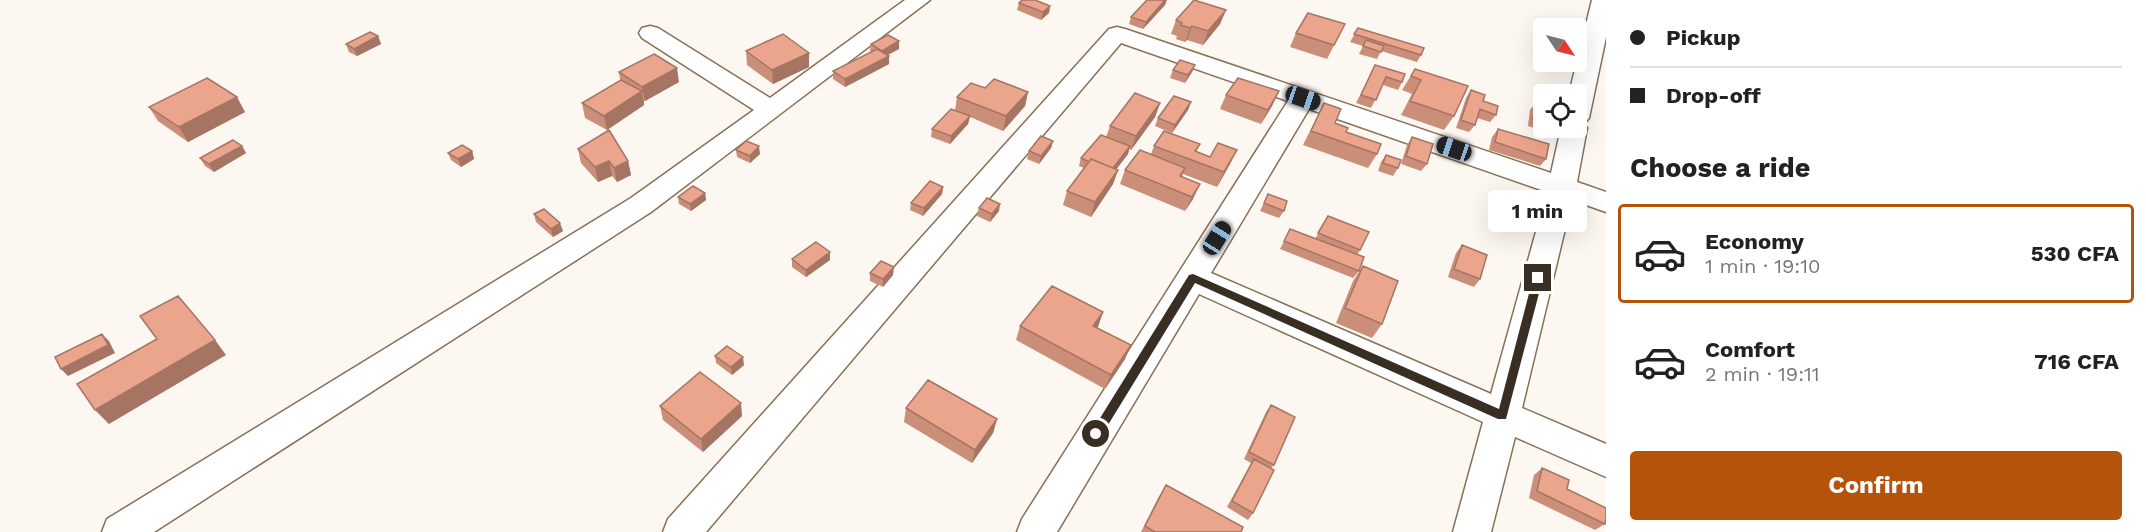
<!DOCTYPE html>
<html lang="en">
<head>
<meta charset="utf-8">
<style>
  :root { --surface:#fff; --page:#f2f2f2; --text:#222; --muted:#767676; --line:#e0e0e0; --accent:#b45309 }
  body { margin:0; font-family:"Work Sans",sans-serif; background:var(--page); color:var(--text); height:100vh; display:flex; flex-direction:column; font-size:22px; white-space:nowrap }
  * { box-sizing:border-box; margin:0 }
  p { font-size:20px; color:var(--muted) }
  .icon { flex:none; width:33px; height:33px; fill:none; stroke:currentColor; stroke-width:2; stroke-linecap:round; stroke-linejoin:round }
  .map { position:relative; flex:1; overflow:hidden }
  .panel { display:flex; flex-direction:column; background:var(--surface); width:540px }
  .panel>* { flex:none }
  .guide { display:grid; align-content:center; height:132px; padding:0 24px; background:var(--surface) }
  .needle { width:39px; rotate:125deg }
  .buttons { position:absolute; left:1533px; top:18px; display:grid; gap:12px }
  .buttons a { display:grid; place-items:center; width:54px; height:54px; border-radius:6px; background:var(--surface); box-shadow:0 6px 24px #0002; font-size:30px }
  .end { position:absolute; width:27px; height:27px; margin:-14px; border:8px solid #382e23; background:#fff; box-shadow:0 0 0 3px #fff }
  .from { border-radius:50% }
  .bubble { position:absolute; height:42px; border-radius:6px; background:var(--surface); box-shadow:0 6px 24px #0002; font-size:20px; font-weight:700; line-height:42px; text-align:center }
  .car { position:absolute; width:18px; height:36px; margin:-18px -9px; border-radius:8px; box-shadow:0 0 4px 2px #0007; background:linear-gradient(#222 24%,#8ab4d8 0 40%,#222 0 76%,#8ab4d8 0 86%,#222 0) }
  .guide b { display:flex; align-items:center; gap:21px; height:57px; font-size:22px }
  .guide b+b { border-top:2px solid var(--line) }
  .guide i { width:15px; height:15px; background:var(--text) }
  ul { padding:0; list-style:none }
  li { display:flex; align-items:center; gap:18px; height:99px; margin:0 12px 9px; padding:0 12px; border:3px solid transparent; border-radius:6px }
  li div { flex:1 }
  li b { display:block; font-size:22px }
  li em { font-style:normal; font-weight:700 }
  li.on { border-color:var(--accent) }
  li>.icon { width:54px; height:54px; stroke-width:1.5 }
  h2 { padding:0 24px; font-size:27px; line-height:72px }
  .primary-button { display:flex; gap:12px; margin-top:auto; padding:12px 24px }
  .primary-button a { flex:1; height:69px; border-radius:6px; background:var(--accent); color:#fff; font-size:24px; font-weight:700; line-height:69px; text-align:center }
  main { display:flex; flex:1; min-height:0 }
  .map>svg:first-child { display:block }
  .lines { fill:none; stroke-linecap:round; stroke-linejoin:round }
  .street-casing { stroke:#887057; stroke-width:3 }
  .street { fill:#fff; fill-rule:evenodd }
  .wall { fill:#cb8e79 }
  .shaded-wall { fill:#a57463 }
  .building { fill:#eca58d; stroke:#a57463; stroke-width:1.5 }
  .route { fill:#382e23 }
</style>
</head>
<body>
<main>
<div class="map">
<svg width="1606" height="532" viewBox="0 0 1606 532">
  <rect width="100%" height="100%" fill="#fcf7f1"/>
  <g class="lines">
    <g class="street-casing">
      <path id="street" d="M905 0H930L651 212 154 532H102L107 519 631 198 754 110 642 38 639 33 642 28 650 26 658 28 770 98Z
        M1592 0H1606V37L1589 118 1584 124 1587 128 1577 182 1606 192V212L1572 200 1522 408 1606 444V477L1515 437 1491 532H1453L1483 422 1199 294 1057 532H1017L1022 519 1288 101 1121 43 706 532H663L668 519 1109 29 1117 27 1125 29 1551 173 1561 128H1576V94H1569ZM1309 109 1547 192 1491 394 1211 273Z"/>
    </g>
    <use href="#street" class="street"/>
  </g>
  <path class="wall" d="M1019 3 1050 6 1049 13 1041 20 1017 10Z
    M1165 5 1143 29 1129 24 1131 17Z
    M1226 10 1220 24 1203 45 1187 40 1185 42 1176 39 1177 36 1171 34 1176 20Z
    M1345 24 1327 59 1290 47 1296 33Z
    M1358 28 1421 55 1417 62 1381 51 1377 59 1359 54 1363 46 1350 42Z
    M378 36 381 44 357 56 349 52 346 44Z
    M899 41V49L887 55 889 64 845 87 833 79V71L871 52 870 51 871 44Z
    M746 51 809 53V67L773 84 747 65Z
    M1195 65 1192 72 1185 83 1170 78 1173 70Z
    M1375 65 1402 82 1398 90 1383 85 1371 108 1356 103Z
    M1415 69 1454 116 1444 130 1401 115 1412 94 1402 90Z
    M619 72 679 82 645 101H644V105L607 130 585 118 582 103 620 80Z
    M985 88 1028 92 1025 106 1003 131 970 117 968 124 950 144 931 137 932 129 955 111 957 97Z
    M1471 90 1496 115 1490 122 1477 118 1475 125 1469 132 1456 128 1466 98Z
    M1279 91 1272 106 1261 124 1220 109 1226 95Z
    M1191 102 1188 110 1172 133 1155 126 1158 118Z
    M1536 102 1544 105V128H1550L1547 132 1528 126 1530 110Z
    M1160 103 1155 117 1131 150 1129 149 1128 154 1116 169 1118 170 1113 184 1091 217 1063 205 1067 191 1084 168 1079 166 1081 158 1106 137 1110 126Z
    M1324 103 1335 123 1377 154 1368 168 1303 145Z
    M149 107 245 112 188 142 158 121Z
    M1498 129 1546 159 1540 166 1489 150 1492 137Z
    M1412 137 1427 164 1421 171 1401 164 1407 145Z
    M1053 141 1051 148 1039 164 1027 159 1029 151Z
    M1200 144 1196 152 1230 164 1217 187 1183 174 1182 177 1193 199 1185 211 1120 184 1125 170 1151 154 1154 146Z
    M242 146 246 153 214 172 205 166 200 158Z
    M578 149 628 161 631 175 617 182 612 176 598 182 581 163Z
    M736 150 760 154 750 163 737 157Z
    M472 151 474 159 461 167 451 160 448 153Z
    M1386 155 1398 168 1393 176 1378 171 1381 162Z
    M943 187 942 194 923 216 910 210 911 203Z
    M705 193 706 200 691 211 679 204 678 197Z
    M1268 194 1284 211 1279 218 1260 211Z
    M979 208 999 211 990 222 977 216Z
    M534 214 563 231 553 237 536 222Z
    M1328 216 1360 250 1357 255 1359 271 1353 278 1280 249 1290 229 1315 239Z
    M1462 245 1480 279 1474 287 1448 277 1456 253Z
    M792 259 830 260 806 277 792 267Z
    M1363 266 1382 324 1372 338 1336 323 1353 281Z
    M870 273 893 275 883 287 870 281Z
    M1103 312 1097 328 1125 359 1105 389 1016 340 1020 326Z
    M715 356 744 365 732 375 716 363Z
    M1271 405 1274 465 1271 468 1253 513 1248 520 1227 507 1251 463 1244 459 1266 412Z
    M660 406 742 416 703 452 663 420Z
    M906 408 997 419 993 433 972 463 904 422Z
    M1542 468 1567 489 1605 524 1595 530 1529 498 1534 475Z
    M1166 485 1241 532H1141L1158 498Z"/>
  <path class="shaded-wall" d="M1165 0H1167L1165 5 1143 29 1146 22Z
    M1050 6 1049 13 1041 20 1043 12Z
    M1226 10 1220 24 1203 45 1208 31Z
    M1192 26 1187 40 1185 42 1190 28Z
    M378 36 381 44 357 56 354 49Z
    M899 41V49L882 58V51Z
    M809 53V67L773 84 772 70Z
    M889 56V64L845 87V79Z
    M1195 65 1192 72 1185 83 1188 75Z
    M677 68 679 82 645 101 642 87Z
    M642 91 644 105 607 130 604 116Z
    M1279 91 1272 106 1261 124 1268 110Z
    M1028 92 1025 106 1003 131 1006 116Z
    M237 97 245 112 188 142 179 127Z
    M1191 102 1188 110 1172 133 1175 125Z
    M1160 103 1155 117 1131 150 1136 136Z
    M970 116 968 124 950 144 951 136Z
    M1053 141 1051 148 1039 164 1041 156Z
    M242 146 246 153 214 172 209 164Z
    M759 146 760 154 750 163V156Z
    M1130 146 1128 154 1109 179 1111 171Z
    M1237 150 1230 164 1217 187 1224 172Z
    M472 151 474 159 461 167 458 159Z
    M609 161 612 176 598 182 595 167Z
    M628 161 631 175 617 182 614 168Z
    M1118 170 1113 184 1091 217 1095 202Z
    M1200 184 1193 199 1185 211 1192 197Z
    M943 187 942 194 923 216 924 208Z
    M705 193 706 200 691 211 690 204Z
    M1000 204 999 211 990 222 992 214Z
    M560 223 563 231 553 237 551 229Z
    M830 252V260L806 277V270Z
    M894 267 893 275 883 287V279Z
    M1103 312 1098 327 1088 340 1093 326Z
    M102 334 109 341 115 353 68 376 61 369Z
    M215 340 226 355 109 424 95 410Z
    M1131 345 1125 359 1105 389 1111 375Z
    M743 357 744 365 732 375 731 367Z
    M741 403 742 416 703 452 701 439Z
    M997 419 993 433 972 463 975 450Z"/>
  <path class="building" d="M1022 0H1035L1050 6 1043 12 1019 3Z
    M1147 0H1165L1146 22 1131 17Z
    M1194 0 1226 10 1208 31 1192 26 1190 28 1181 25 1182 23 1176 20Z
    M1308 13 1345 24 1334 45 1296 33Z
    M1358 28 1424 48 1421 55 1354 34Z
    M370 32 378 36 354 49 346 44Z
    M783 34 809 53 772 70 746 51Z
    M888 35 899 41 882 51 871 44Z
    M1366 40 1384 46 1381 52 1363 46Z
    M877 49 889 56 845 79 833 71Z
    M654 54 677 68 642 87 619 72Z
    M1180 60 1195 65 1188 75 1173 70Z
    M1375 65 1405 74 1402 82 1386 77 1376 100 1361 95Z
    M1415 69 1468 86 1454 116 1410 101 1421 80 1411 76Z
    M207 78 237 97 179 127 149 107Z
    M1238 78 1279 91 1268 110 1226 95Z
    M994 79 1028 92 1006 116 957 97 971 83 985 88Z
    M621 80 642 91 604 116 582 103Z
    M1471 90 1485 95 1483 101 1498 106 1496 115 1480 109 1475 125 1461 120Z
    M1135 93 1160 103 1136 136 1110 126Z
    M1174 96 1191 102 1175 125 1158 118Z
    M1536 102 1544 105V122L1533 119Z
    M1324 103 1341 109 1335 123 1348 128 1346 132 1381 144 1377 154 1311 131Z
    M951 109 970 116 951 136 932 129Z
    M1498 129 1549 144 1546 159 1495 142Z
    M609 130 628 161 614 168 609 161 595 167 578 149Z
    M1164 131 1200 144 1195 151 1210 157 1218 143 1237 150 1224 172 1154 146Z
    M1101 135 1130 146 1113 168 1091 159 1089 162 1081 158Z
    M1041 136 1053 141 1041 156 1029 151Z
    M1412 137 1433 144 1427 164 1406 156Z
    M233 140 242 146 209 164 200 158Z
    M746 141 759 146 750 156 736 150Z
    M462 145 472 151 458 159 448 153Z
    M1140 150 1185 168 1180 176 1200 184 1192 197 1125 170Z
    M1386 155 1401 160 1398 168 1383 163Z
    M1091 159 1118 170 1095 202 1067 191Z
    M930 181 943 187 924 208 911 203Z
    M693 186 705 193 690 204 678 197Z
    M1268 194 1287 201 1284 211 1264 203Z
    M987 198 1000 204 992 214 979 208Z
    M544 209 560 223 551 229 534 214Z
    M1328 216 1369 232 1360 250 1318 233Z
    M1290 229 1364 257 1359 271 1284 241Z
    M816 242 830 252 806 270 792 259Z
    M1462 245 1487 255 1480 279 1454 269Z
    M881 261 894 267 883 279 870 273Z
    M1363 266 1398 281 1382 324 1345 308Z
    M1052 286 1103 312 1093 326 1131 345 1111 375 1020 326Z
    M178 296 215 340 95 410 77 384 157 339 140 316Z
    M102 334 108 345 61 369 55 357Z
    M727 346 743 357 731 367 715 356Z
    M700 372 741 403 701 439 660 406Z
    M928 380 997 419 975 450 906 408Z
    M1271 405 1295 417 1274 465 1249 452Z
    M1254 459 1274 470 1253 513 1232 501Z
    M1542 468 1569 480 1567 489 1606 508V516L1605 524 1537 491Z
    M1166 485 1243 527 1241 532H1155L1145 526Z"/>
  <path class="route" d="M1193 274 1499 409 1533 278 1538 274 1543 278 1506 419H1498L1195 283 1100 438H1092V431L1189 275Z"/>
</svg>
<div class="buttons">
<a><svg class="needle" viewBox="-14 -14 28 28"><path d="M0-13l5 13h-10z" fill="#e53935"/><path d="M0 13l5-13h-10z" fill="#767676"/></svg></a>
<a><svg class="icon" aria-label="locate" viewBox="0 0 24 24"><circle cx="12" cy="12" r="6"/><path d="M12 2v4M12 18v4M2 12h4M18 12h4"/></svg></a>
</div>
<i class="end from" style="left:1096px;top:434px"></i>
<i class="end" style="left:1538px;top:278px"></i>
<div class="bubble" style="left:1488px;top:190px;width:99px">1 min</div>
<i class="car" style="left:1303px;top:98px;rotate:109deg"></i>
<i class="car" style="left:1454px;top:149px;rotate:289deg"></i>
<i class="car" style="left:1217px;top:238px;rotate:32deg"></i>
</div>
<section class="panel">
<div class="guide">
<b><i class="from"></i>Pickup</b>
<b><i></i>Drop-off</b>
</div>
<h2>Choose a ride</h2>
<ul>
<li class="on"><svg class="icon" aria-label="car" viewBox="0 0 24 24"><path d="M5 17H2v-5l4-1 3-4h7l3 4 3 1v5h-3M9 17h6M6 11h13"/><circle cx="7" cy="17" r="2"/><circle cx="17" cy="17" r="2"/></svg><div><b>Economy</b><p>1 min · 19:10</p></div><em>530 CFA</em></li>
<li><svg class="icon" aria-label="car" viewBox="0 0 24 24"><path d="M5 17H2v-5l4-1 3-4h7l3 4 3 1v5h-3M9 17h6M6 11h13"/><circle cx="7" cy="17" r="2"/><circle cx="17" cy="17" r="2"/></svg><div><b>Comfort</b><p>2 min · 19:11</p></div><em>716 CFA</em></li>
</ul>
<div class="primary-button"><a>Confirm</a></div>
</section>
</main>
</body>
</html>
